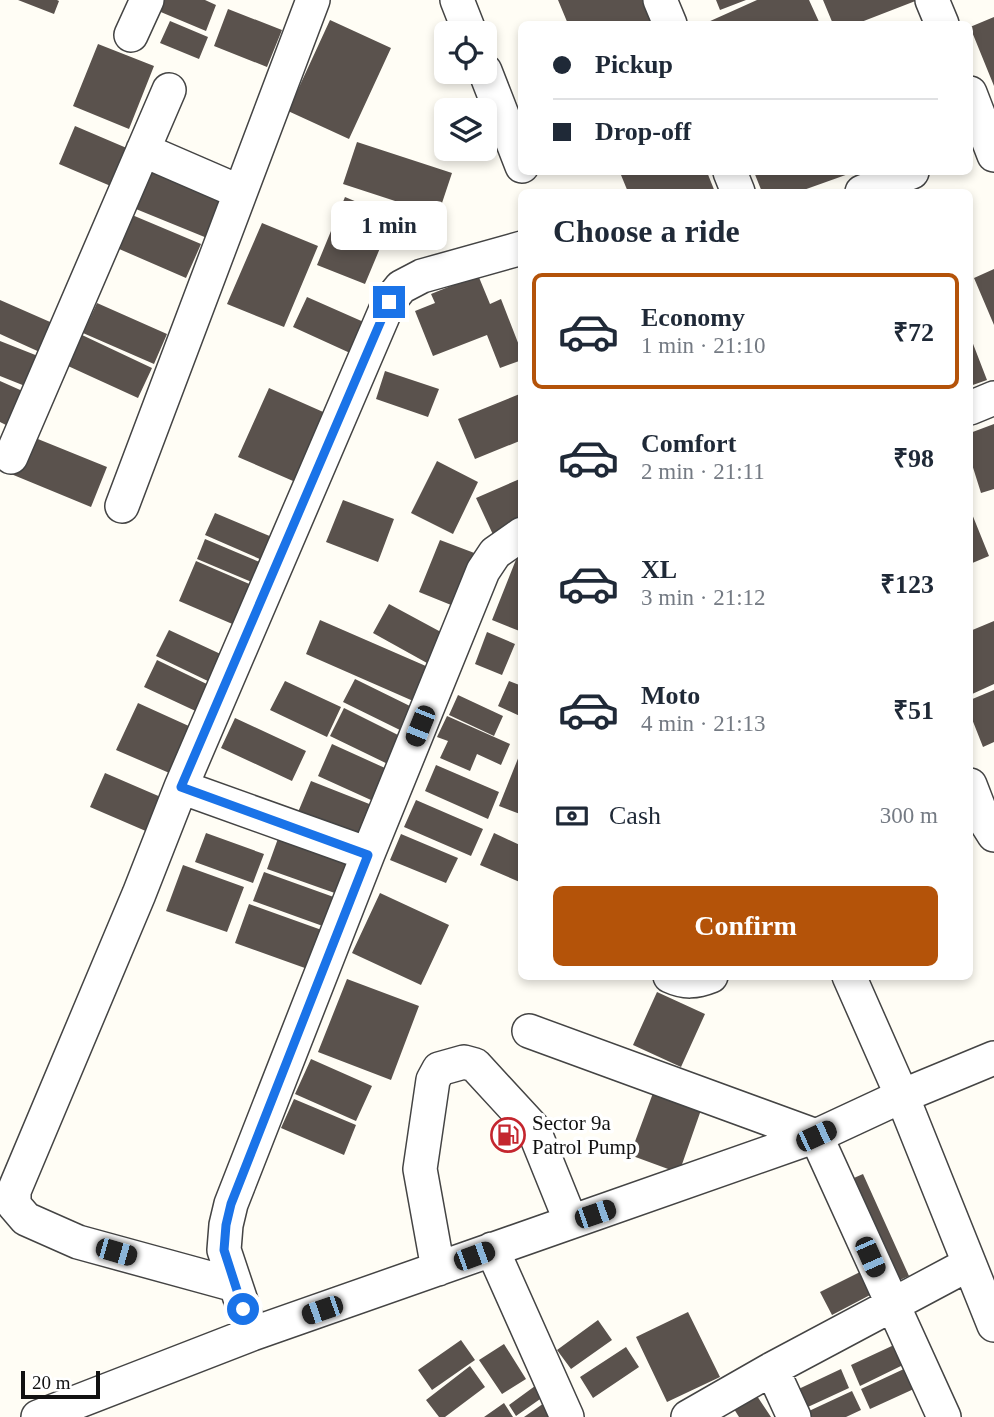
<!DOCTYPE html>
<html lang="en">
<head>
<meta charset="utf-8">
<style>
  :root { --surface:#fff; --page:#f2f2f3; --text:#1f2937; --muted:#747a83; --line:#e0e1e3; --accent:#b45309 }
  body { margin:0; font-family:Georgia,serif; background:var(--page); color:var(--text); height:100vh; display:flex; flex-direction:column; font-size:26px; white-space:nowrap }
  * { box-sizing:border-box; margin:0 }
  p { font-size:23px; color:var(--muted) }
  .icon { flex:none; width:38px; height:38px; fill:none; stroke:currentColor; stroke-width:2; stroke-linecap:round; stroke-linejoin:round }
  .map { position:relative; flex:1; overflow:hidden }
  .details { position:absolute; left:518px; top:189px; width:455px; height:791px; display:flex; flex-direction:column; background:var(--surface); border-radius:10px; box-shadow:0 4px 10px #0003 }
  .details>* { flex:none }
  .hud { position:absolute; left:518px; top:21px; width:455px; height:154px; border-radius:10px; box-shadow:0 4px 10px #0003; display:grid; align-content:center; height:154px; padding:0 35px; background:var(--surface) }
  .controls { position:absolute; left:434px; top:21px; display:grid; gap:14px }
  .controls a { display:grid; place-items:center; width:63px; height:63px; border-radius:10px; background:var(--surface); box-shadow:0 4px 10px #0003; font-size:35px }
  .scale { position:absolute; left:21px; bottom:18px; width:79px; box-sizing:border-box; padding-left:7px; border:4px solid #111; border-top:0; font-size:19px; line-height:24px; white-space:nowrap; color:#111; -webkit-text-stroke:5px #fff; paint-order:stroke }
  .end { position:absolute; width:32px; height:32px; margin:-16px; border:9px solid #1a73e8; background:#fff; box-shadow:0 0 0 4px #fff }
  .from { border-radius:50% }
  .bubble { position:absolute; height:49px; border-radius:10px; background:var(--surface); box-shadow:0 4px 10px #0003; font-size:23px; font-weight:800; line-height:49px; text-align:center }
  .car { position:absolute; width:21px; height:42px; margin:-21px -10px; border-radius:9px; box-shadow:0 0 5px 2px #0007; background:linear-gradient(#222 24%,#8ab4d8 0 40%,#222 0 76%,#8ab4d8 0 86%,#222 0) }
  .hud b { display:flex; align-items:center; gap:24px; height:66px; font-size:26px }
  .hud b+b { border-top:2px solid var(--line) }
  .hud i { width:18px; height:18px; background:var(--text) }
  ul { padding:0; list-style:none }
  li { display:flex; align-items:center; gap:21px; height:116px; margin:0 14px 10px; padding:0 21px; border:4px solid transparent; border-radius:10px }
  li div { flex:1 }
  li b { display:block; font-size:26px }
  li em { font-style:normal; font-weight:800 }
  li.current { border-color:var(--accent) }
  li>.icon { width:63px; height:63px; stroke-width:1.5 }
  h2 { padding:0 35px; font-size:32px; line-height:84px }
  .pay { display:flex; align-items:center; gap:18px; height:77px; padding:0 35px; font-size:26px }
  .pay p { margin-inline-start:auto }
  .button { display:flex; gap:14px; margin-top:auto; padding:14px 35px }
  .button a { flex:1; height:80px; border-radius:10px; background:var(--accent); color:#fff; font-size:28px; font-weight:800; line-height:80px; text-align:center }
  .map>svg:first-child { display:block }
  .building { fill:#5a524d }
  .lines { fill:none; stroke-linecap:round; stroke-linejoin:round }
  .minor-casing { stroke:#444; stroke-width:36 }
  .minor { stroke:#fff; stroke-width:33 }
  .route { stroke:#1a73e8; stroke-width:9 }
  .labels { text-anchor:middle; stroke-width:7; stroke-linejoin:round; paint-order:stroke }
  .poi-label { font-size:21px; fill:#111; stroke:#fff; text-anchor:start }
</style>
</head>
<body>
<div class="map">
<svg width="994" height="1417" viewBox="0 0 994 1417">
  <rect width="100%" height="100%" fill="#fffdf5"/>
  <path class="building" d="M18 0H57L59 1 54 14Z
    M160 0H205L216 5 206 31 156 10Z
    M558 0H645L654 24H568Z
    M716 0H746L720 10Z
    M757 0H809L820 24H709L708 22Z
    M823 0H918L856 24H833Z
    M228 9 282 30 267 67 214 46Z
    M994 17V86L970 27Z
    M330 20 391 48 349 139 288 111Z
    M170 21 208 37 199 59 160 43Z
    M98 44 154 66 129 129 73 106Z
    M75 126 136 152 120 190 59 164Z
    M357 142 452 173 438 215 343 184Z
    M151 159 227 191 207 238 131 207Z
    M631 172H707L715 192H628L621 175Z
    M754 172H854L798 192H762Z
    M345 197 393 217 365 284 317 265Z
    M125 212 201 244 186 278 110 245Z
    M262 223 318 246 284 327 227 304Z
    M994 269V325L974 278Z
    M478 275 490 304 501 299 522 353V360L500 368 487 335 433 356 415 311 435 303 431 294Z
    M307 297 375 327 361 358 293 327Z
    M0 300 57 325 44 354 0 334Z
    M97 303 167 334 154 364 83 333Z
    M82 335 152 368 138 398 68 366Z
    M970 336 987 380 970 386Z
    M0 341 43 358 30 388 0 376Z
    M385 371 439 389 428 417 376 399Z
    M0 381 27 393 10 427 0 422Z
    M269 388 330 415 300 484 238 457Z
    M522 393V440L475 459 458 419Z
    M994 424V489L981 493 970 458V433Z
    M28 435 107 467 91 507 11 474Z
    M437 461 478 482 453 534 411 513Z
    M522 478V529L496 541 476 498Z
    M343 500 394 519 378 562 326 542Z
    M970 509 989 556 970 564Z
    M215 513 272 537 262 560 205 535Z
    M205 539 262 563 254 583 197 559Z
    M440 540 477 554 456 607 419 592Z
    M521 547 522 548V632L492 620Z
    M196 561 254 586 237 626 179 601Z
    M389 604 452 638 436 668 373 633Z
    M320 620 435 670 420 704 306 654Z
    M994 621V684L970 695V631Z
    M169 630 227 657 214 684 156 656Z
    M487 632 515 644 502 675 475 664Z
    M157 660 215 688 202 714 144 687Z
    M355 679 416 709 404 732 343 702Z
    M285 681 341 707 327 737 270 710Z
    M509 681 522 686V717L498 706Z
    M994 690V742L983 747 970 714V700Z
    M458 695 503 716 494 736 449 715Z
    M138 703 202 732 181 778 116 750Z
    M344 708 408 740 394 767 330 736Z
    M447 716 510 744 501 765 477 754 470 771 440 758 448 741 437 737Z
    M235 718 306 751 292 781 221 748Z
    M332 744 396 773 382 805 318 776Z
    M521 751 522 810 520 814 499 806Z
    M436 765 499 792 488 819 425 791Z
    M105 773 170 801 155 835 90 807Z
    M311 781 382 809 368 846 296 817Z
    M416 800 483 829 471 856 404 827Z
    M206 833 264 854 253 883 195 862Z
    M280 833 358 862 346 897 267 869Z
    M494 833 522 846V883L480 865Z
    M401 834 458 858 446 883 390 860Z
    M183 865 244 887 227 932 166 911Z
    M264 872 342 900 331 929 253 901Z
    M380 893 449 925 421 985 352 953Z
    M249 904 330 933 316 972 235 943Z
    M347 979 419 1006 391 1080 318 1052Z
    M657 992 705 1014 681 1067 633 1045Z
    M311 1059 372 1086 356 1121 295 1094Z
    M653 1093 701 1110 679 1173 630 1155Z
    M294 1099 356 1125 344 1155 281 1128Z
    M863 1174 909 1276 893 1283 847 1181Z
    M860 1272 872 1294 832 1315 820 1292Z
    M688 1312 720 1377 667 1402 636 1337Z
    M598 1320 612 1340 571 1369 557 1350Z
    M461 1340 475 1360 432 1390 418 1370Z
    M504 1344 526 1379 502 1394 479 1360Z
    M894 1345 903 1365 860 1386 851 1365Z
    M626 1347 639 1367 593 1398 580 1377Z
    M470 1366 485 1387 445 1417H439L426 1400Z
    M906 1368 916 1388 870 1409 861 1389Z
    M841 1369 849 1388 797 1412 788 1394Z
    M535 1386 543 1397 516 1416 509 1405Z
    M751 1387 771 1417H739L729 1401Z
    M852 1391 861 1410 846 1417H796Z
    M547 1401 559 1417H524Z
    M504 1403 513 1417H484Z"/>
  <g class="lines">
    <g class="minor-casing">
      <path id="minor" d="M457 0 470 33
        M660 0 670 24
        M932 0 942 24
        M131 35 147 0
        M485 71 522 166
        M970 93 994 155
        M143 150 240 192
        M730 172 738 192
        M862 192 912 172
        M970 408 994 398
        M11 457 169 90
        M122 506 313 0
        M970 785 982 816 994 835
        M181 787 368 854
        M670 976C685 983 696 982 711 976
        M849 976 902 1096 994 1325
        M529 1031 816 1136 944 1417
        M492 1249 567 1417
        M438 1269 420 1169 433 1080 439 1069 464 1062 475 1065 533 1128 571 1222
        M235 1285 78 1242 26 1219 14 1205V1191L139 894 181 787 389 302 401 287 422 276 522 248
        M252 1334 224 1250 226 1225 231 1204 368 854 483 571 495 553 522 534
        M772 1369 794 1417
        M38 1417 252 1334 816 1136 902 1096 994 1058
        M688 1417 772 1369 969 1264"/>
    </g>
    <use href="#minor" class="minor"/>
  </g>
  <g class="lines">
    <path class="route" d="M243 1309 224 1250 226 1225 231 1204 368 855 181 787 389 302"/>
  </g>
  <defs>
    <g id="fuel-ring" transform="scale(1.75)"><circle r="9.5" fill="#fff" stroke="#c4262e" stroke-width="1.5"/><path d="M-5.5-6h7V0h2V4h1.3V-2.5L3-4.5l.8-.8L6-3V5H2.5V1h-1V6h-7ZM-4.2-4.7v3.2H.2V-4.7Z" fill="#c4262e"/></g>
  </defs>
  <g fill-rule="evenodd">
    <use href="#fuel-ring" x="508" y="1135"/>
  </g>
  <g class="labels">
    <g class="poi-label">
      <text x="532" y="1130">Sector 9a<tspan x="532" dy="24">Patrol Pump</tspan></text>
    </g>
  </g>
</svg>
<div class="controls">
<a><svg class="icon" aria-label="locate" viewBox="0 0 24 24"><circle cx="12" cy="12" r="6"/><path d="M12 2v4M12 18v4M2 12h4M18 12h4"/></svg></a>
<a><svg class="icon" aria-label="layers" viewBox="0 0 24 24"><path d="M12 4l9 5-9 5-9-5zM3 14l9 5 9-5"/></svg></a>
</div>
<div class="scale">20 m</div>
<i class="end from" style="left:243px;top:1309px"></i>
<i class="end" style="left:389px;top:302px"></i>
<div class="bubble" style="left:331px;top:201px;width:116px">1 min</div>
<i class="car" style="left:420px;top:726px;rotate:202deg"></i>
<i class="car" style="left:816px;top:1136px;rotate:65deg"></i>
<i class="car" style="left:595px;top:1214px;rotate:71deg"></i>
<i class="car" style="left:116px;top:1252px;rotate:106deg"></i>
<i class="car" style="left:474px;top:1256px;rotate:70deg"></i>
<i class="car" style="left:870px;top:1257px;rotate:156deg"></i>
<i class="car" style="left:322px;top:1310px;rotate:251deg"></i>
<div class="hud">
<b><i class="from"></i>Pickup</b>
<b><i></i>Drop-off</b>
</div>
<section class="details">
<h2>Choose a ride</h2>
<ul>
<li class="current"><svg class="icon" aria-label="car" viewBox="0 0 24 24"><path d="M5 17H2v-5l4-1 3-4h7l3 4 3 1v5h-3M9 17h6M6 11h13"/><circle cx="7" cy="17" r="2"/><circle cx="17" cy="17" r="2"/></svg><div><b>Economy</b><p>1 min · 21:10</p></div><em>₹72</em></li>
<li><svg class="icon" aria-label="car" viewBox="0 0 24 24"><path d="M5 17H2v-5l4-1 3-4h7l3 4 3 1v5h-3M9 17h6M6 11h13"/><circle cx="7" cy="17" r="2"/><circle cx="17" cy="17" r="2"/></svg><div><b>Comfort</b><p>2 min · 21:11</p></div><em>₹98</em></li>
<li><svg class="icon" aria-label="car" viewBox="0 0 24 24"><path d="M5 17H2v-5l4-1 3-4h7l3 4 3 1v5h-3M9 17h6M6 11h13"/><circle cx="7" cy="17" r="2"/><circle cx="17" cy="17" r="2"/></svg><div><b>XL</b><p>3 min · 21:12</p></div><em>₹123</em></li>
<li><svg class="icon" aria-label="car" viewBox="0 0 24 24"><path d="M5 17H2v-5l4-1 3-4h7l3 4 3 1v5h-3M9 17h6M6 11h13"/><circle cx="7" cy="17" r="2"/><circle cx="17" cy="17" r="2"/></svg><div><b>Moto</b><p>4 min · 21:13</p></div><em>₹51</em></li>
</ul>
<div class="pay"><svg class="icon" aria-label="cash" viewBox="0 0 24 24"><path d="M3 7h18v10H3z"/><circle cx="12" cy="12" r="2"/></svg>Cash<p>300 m</p></div>
<div class="button"><a>Confirm</a></div>
</section>
</div>
</body>
</html>
